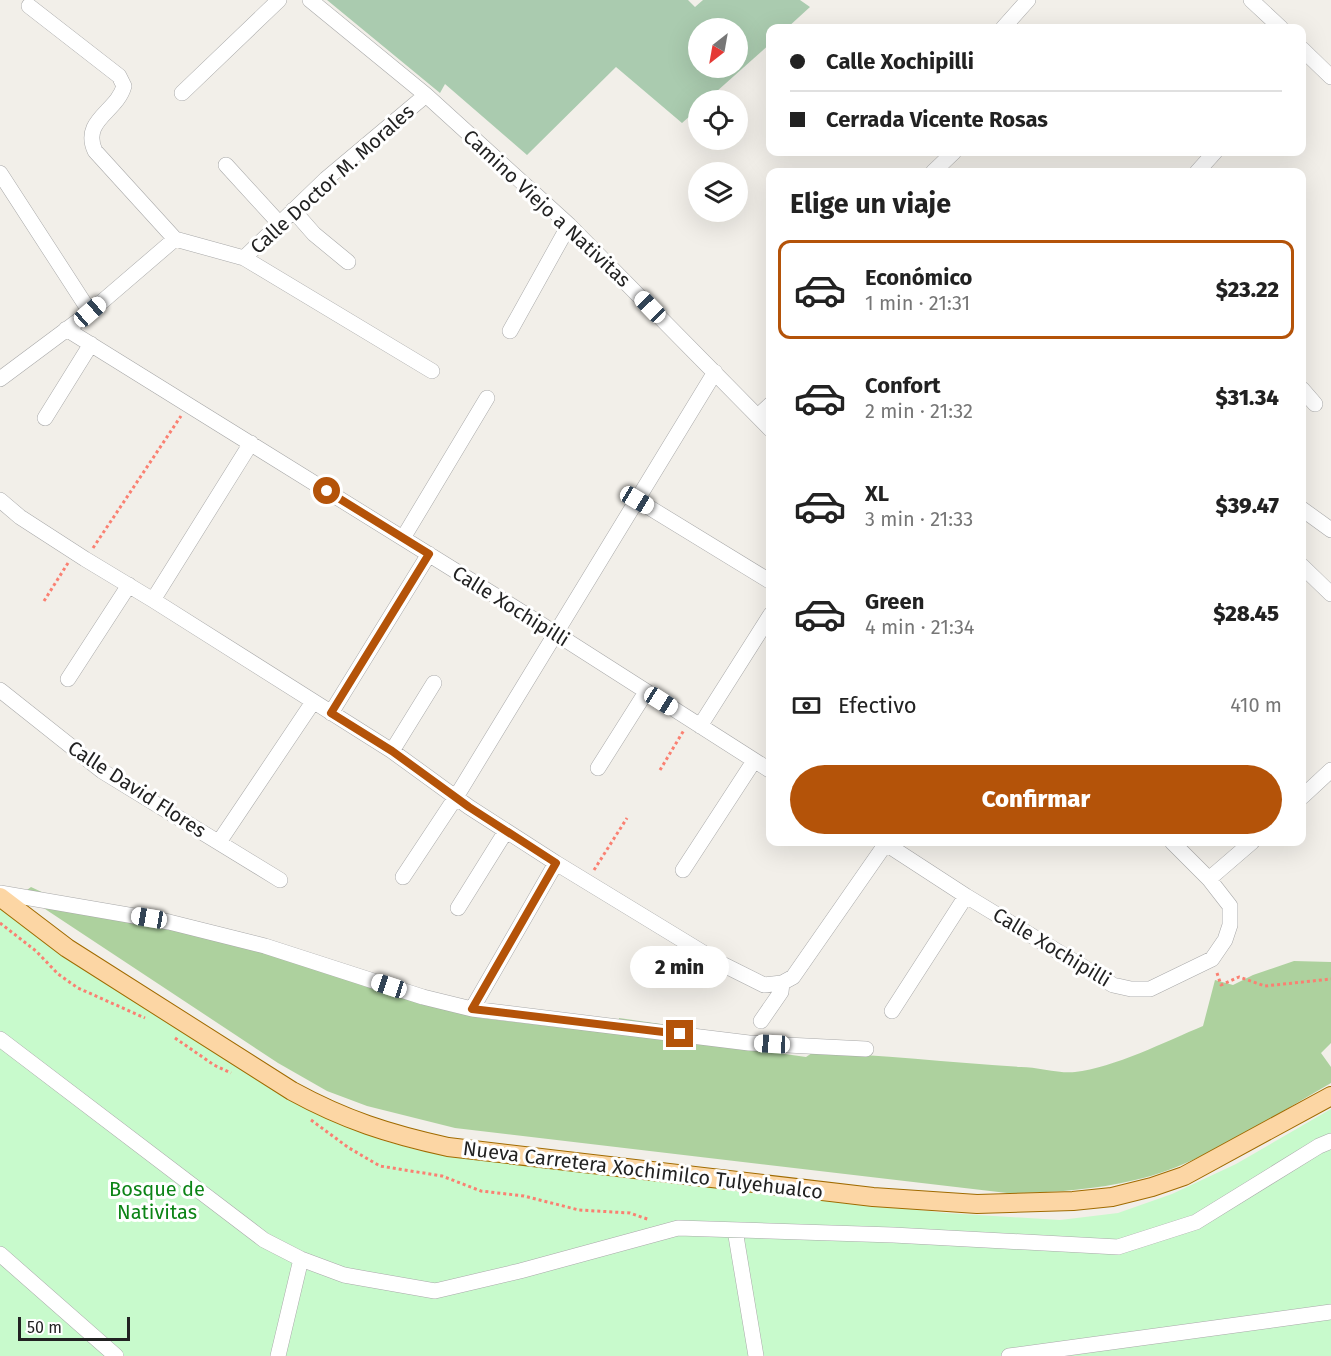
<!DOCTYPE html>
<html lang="es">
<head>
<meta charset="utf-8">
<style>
  :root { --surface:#fff; --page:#f6f6f6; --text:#222; --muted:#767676; --line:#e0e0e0; --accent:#b45309 }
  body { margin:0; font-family:"Fira Sans",sans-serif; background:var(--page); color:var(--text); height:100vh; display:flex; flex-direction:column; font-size:22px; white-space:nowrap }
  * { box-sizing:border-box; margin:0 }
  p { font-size:20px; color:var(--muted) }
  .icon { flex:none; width:33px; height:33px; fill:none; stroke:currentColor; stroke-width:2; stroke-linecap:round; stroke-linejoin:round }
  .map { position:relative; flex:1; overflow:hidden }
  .sheet { position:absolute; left:766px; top:168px; width:540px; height:678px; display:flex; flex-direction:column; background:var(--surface); border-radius:12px; box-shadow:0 6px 24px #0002 }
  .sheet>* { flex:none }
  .guide { position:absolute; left:766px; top:24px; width:540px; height:132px; border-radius:12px; box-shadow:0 6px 24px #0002; display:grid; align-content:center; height:132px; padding:0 24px; background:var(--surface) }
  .needle { width:39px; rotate:211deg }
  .buttons { position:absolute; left:688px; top:18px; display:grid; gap:12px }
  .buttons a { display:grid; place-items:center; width:60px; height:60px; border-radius:50%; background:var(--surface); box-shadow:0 6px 24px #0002; font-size:30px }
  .scale { position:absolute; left:18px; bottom:15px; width:112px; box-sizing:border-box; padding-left:6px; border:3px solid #222; border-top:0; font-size:16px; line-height:21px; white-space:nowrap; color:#222; -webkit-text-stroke:4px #fff; paint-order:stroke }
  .end { position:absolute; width:27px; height:27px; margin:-14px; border:8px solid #b45309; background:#fff; box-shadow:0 0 0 3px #fff }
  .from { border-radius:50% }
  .bubble { position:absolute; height:42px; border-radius:21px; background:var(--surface); box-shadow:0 6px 24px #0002; font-size:20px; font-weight:800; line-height:42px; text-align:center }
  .car { position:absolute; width:18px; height:36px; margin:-18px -9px; border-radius:8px; box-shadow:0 0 4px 2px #0007; background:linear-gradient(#fff 24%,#345 0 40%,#fff 0 76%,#345 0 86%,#fff 0) }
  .guide b { display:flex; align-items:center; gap:21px; height:57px; font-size:22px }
  .guide b+b { border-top:2px solid var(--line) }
  .guide i { width:15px; height:15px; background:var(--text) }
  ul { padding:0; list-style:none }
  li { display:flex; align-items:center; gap:18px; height:99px; margin:0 12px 9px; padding:0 12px; border:3px solid transparent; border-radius:12px }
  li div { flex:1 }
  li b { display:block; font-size:22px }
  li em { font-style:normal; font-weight:800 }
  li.active { border-color:var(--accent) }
  li>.icon { width:54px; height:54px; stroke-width:1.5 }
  h2 { padding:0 24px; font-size:27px; line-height:72px }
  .pay { display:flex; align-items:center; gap:15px; height:66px; padding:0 24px; font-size:22px }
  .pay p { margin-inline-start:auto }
  .action { display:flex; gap:12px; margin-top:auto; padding:12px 24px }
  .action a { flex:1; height:69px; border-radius:36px; background:var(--accent); color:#fff; font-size:24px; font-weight:800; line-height:69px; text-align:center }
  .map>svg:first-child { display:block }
  .forest { fill:#add19e }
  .cemetery { fill:#aacbaf; fill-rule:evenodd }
  .park { fill:#c8facc }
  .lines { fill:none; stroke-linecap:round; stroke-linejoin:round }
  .minor-casing { stroke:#a9a9a9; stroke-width:16 }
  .major-casing { stroke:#a06b00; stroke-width:20 }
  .path { stroke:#fa8072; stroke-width:3; stroke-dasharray:3 3; stroke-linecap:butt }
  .minor { stroke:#fff; stroke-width:15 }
  .major { stroke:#fcd6a4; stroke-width:18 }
  .route { stroke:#b45309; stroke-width:8 }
  .labels { text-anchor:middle; stroke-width:6; stroke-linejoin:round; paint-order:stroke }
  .street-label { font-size:20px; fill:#222; stroke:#fff }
  .park-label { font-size:20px; fill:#0c8416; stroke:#fff }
</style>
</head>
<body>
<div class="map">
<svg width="1331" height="1356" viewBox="0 0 1331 1356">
  <rect width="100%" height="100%" fill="#f2efe9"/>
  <path class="forest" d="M31 887 46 894 126 907 182 919 430 1004 480 1018 616 1034 619 1018 738 1035 735 1047 806 1057 812 1053C882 1054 951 1063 1021 1067 1037 1067 1061 1074 1075 1072 1113 1068 1167 1041 1203 1026L1215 980 1233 985 1253 975 1294 961 1331 962V1043L1321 1053 1331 1067V1083C1273 1116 1199 1166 1135 1180 1093 1190 1050 1193 1007 1193L455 1128 367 1106 327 1091 278 1063 39 905 23 893Z"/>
  <path class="cemetery" d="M327 0H688L695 7 703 0H800L810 7 787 28H771V43L707 100H699V108L682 123 616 67 527 155 445 84 440 93ZM699 28H738V68H699Z"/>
  <path class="park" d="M0 908 99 979 287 1097 334 1121 381 1140 421 1151 946 1213 1060 1220 1118 1213 1172 1194 1236 1164 1331 1109V1356H0Z"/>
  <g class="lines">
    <g class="minor-casing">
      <path id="minor" d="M310 0 426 95 569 225 771 430
        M1251 0 1281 28
        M29 6 119 76 124 86C117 112 81 120 95 151L175 239
        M1003 28 1028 0
        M1302 49 1331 77
        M182 93 279 0
        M226 165 279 223
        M933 172 954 152
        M1197 172 1215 152
        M0 173 90 312
        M293 210 314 234 348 262
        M175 239 244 258 326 179 426 95
        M244 258 432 371
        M66 329 533 619 771 771
        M510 331 569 225
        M0 379 90 312 175 239
        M1302 389 1315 404
        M758 416 771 404
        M45 418 91 344
        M0 500 20 517 85 559 153 600 392 751 469 807 556 863 720 963 764 985 782 983 793 977 887 842
        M637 500 771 582
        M1302 509 1331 530
        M403 538 487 398
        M1302 566 1331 594
        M153 600 251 443
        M68 679 129 585
        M0 690 102 771 280 880
        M331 713 429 554
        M700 726 771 614
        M392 751 434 683
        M598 768 646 692
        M1302 797 1331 770
        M219 842 313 702
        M883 842 966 896 1113 985 1131 989H1150L1212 959 1225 940 1230 925V906L1209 879 1172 842
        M683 870 754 761
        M403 877 456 797 715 372
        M1209 879 1252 842
        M0 893 169 922 265 946 423 997 472 1009 749 1043 866 1049
        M458 908 506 831
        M472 1009 556 863
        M892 1011 966 896
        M761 1021 781 992 782 983
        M0 1039 264 1240 301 1259 344 1275 435 1291 520 1271 678 1228 893 1235 1118 1247 1196 1222 1319 1146 1331 1141
        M735 1230 756 1356
        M0 1254 116 1356
        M278 1356 301 1259
        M1009 1356 1331 1312"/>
    </g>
    <g class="major-casing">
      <path id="major" d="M0 897 67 948 292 1091C345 1120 389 1134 448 1147L873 1197 977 1204 1073 1201 1112 1197 1152 1187 1184 1176 1331 1096"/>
    </g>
    <path class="path" d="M93 548 181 416
      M44 601 68 563
      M660 770 684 730
      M594 870 627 818
      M0 923 36 951 58 974 78 988 145 1018
      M1217 973 1221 985 1239 977 1265 986 1331 979
      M175 1038 214 1065 231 1073
      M311 1120 349 1148 380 1166 442 1176 481 1191 524 1196 579 1210 630 1213 650 1220"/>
    <use href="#minor" class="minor"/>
    <use href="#major" class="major"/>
  </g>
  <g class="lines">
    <path class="route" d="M327 491 429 554 331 713 392 751 469 807 556 863 472 1009 680 1034"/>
  </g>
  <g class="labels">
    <g class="street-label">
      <text transform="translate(332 179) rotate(-42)" y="7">Calle Doctor M. Morales</text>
      <text transform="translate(547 208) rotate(43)" y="7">Camino Viejo a Nativitas</text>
      <text transform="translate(511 606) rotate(32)" y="7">Calle Xochipilli</text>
      <text transform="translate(137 789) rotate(33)" y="7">Calle David Flores</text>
      <text transform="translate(1052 947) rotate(31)" y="7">Calle Xochipilli</text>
      <text transform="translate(643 1170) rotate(7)" y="7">Nueva Carretera Xochimilco Tulyehualco</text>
    </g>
    <g class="park-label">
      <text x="157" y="1196">Bosque de<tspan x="157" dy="23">Nativitas</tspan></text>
    </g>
  </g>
</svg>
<div class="buttons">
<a><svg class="needle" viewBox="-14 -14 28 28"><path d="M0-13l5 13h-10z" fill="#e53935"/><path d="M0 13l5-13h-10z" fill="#767676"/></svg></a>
<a><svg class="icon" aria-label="locate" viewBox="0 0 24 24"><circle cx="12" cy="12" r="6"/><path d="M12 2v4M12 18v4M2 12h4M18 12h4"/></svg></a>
<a><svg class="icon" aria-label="layers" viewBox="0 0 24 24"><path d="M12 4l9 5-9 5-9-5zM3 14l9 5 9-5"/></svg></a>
</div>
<div class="scale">50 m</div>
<i class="end from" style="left:327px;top:491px"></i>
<i class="end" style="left:680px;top:1034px"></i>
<div class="bubble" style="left:630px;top:946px;width:99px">2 min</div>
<i class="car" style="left:650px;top:307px;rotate:316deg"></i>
<i class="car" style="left:90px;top:312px;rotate:49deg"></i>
<i class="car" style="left:637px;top:500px;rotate:121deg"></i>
<i class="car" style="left:661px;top:701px;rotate:122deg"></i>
<i class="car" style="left:149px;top:918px;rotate:280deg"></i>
<i class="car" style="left:389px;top:986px;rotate:288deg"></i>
<i class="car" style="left:772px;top:1044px;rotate:273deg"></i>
<div class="guide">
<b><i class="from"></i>Calle Xochipilli</b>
<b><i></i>Cerrada Vicente Rosas</b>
</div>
<section class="sheet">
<h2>Elige un viaje</h2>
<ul>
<li class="active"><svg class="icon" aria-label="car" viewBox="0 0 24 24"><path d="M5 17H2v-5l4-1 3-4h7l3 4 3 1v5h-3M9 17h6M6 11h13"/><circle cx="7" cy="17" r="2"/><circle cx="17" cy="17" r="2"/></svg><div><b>Económico</b><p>1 min · 21:31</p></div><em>$23.22</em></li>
<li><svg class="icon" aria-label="car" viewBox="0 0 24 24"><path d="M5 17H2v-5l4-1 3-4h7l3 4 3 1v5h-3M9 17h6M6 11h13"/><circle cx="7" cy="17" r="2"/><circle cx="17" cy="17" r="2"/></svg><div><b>Confort</b><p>2 min · 21:32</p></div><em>$31.34</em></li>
<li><svg class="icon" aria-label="car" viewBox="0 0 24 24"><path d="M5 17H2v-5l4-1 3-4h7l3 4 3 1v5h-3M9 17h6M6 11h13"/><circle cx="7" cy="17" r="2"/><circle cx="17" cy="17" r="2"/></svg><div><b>XL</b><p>3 min · 21:33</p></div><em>$39.47</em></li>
<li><svg class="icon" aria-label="car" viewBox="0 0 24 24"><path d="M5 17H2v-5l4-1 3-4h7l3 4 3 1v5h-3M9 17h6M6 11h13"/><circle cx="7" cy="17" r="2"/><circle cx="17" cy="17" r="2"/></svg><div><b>Green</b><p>4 min · 21:34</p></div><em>$28.45</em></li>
</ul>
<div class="pay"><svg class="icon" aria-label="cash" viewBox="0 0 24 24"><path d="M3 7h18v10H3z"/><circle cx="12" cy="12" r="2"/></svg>Efectivo<p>410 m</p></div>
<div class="action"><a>Confirmar</a></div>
</section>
</div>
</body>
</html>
